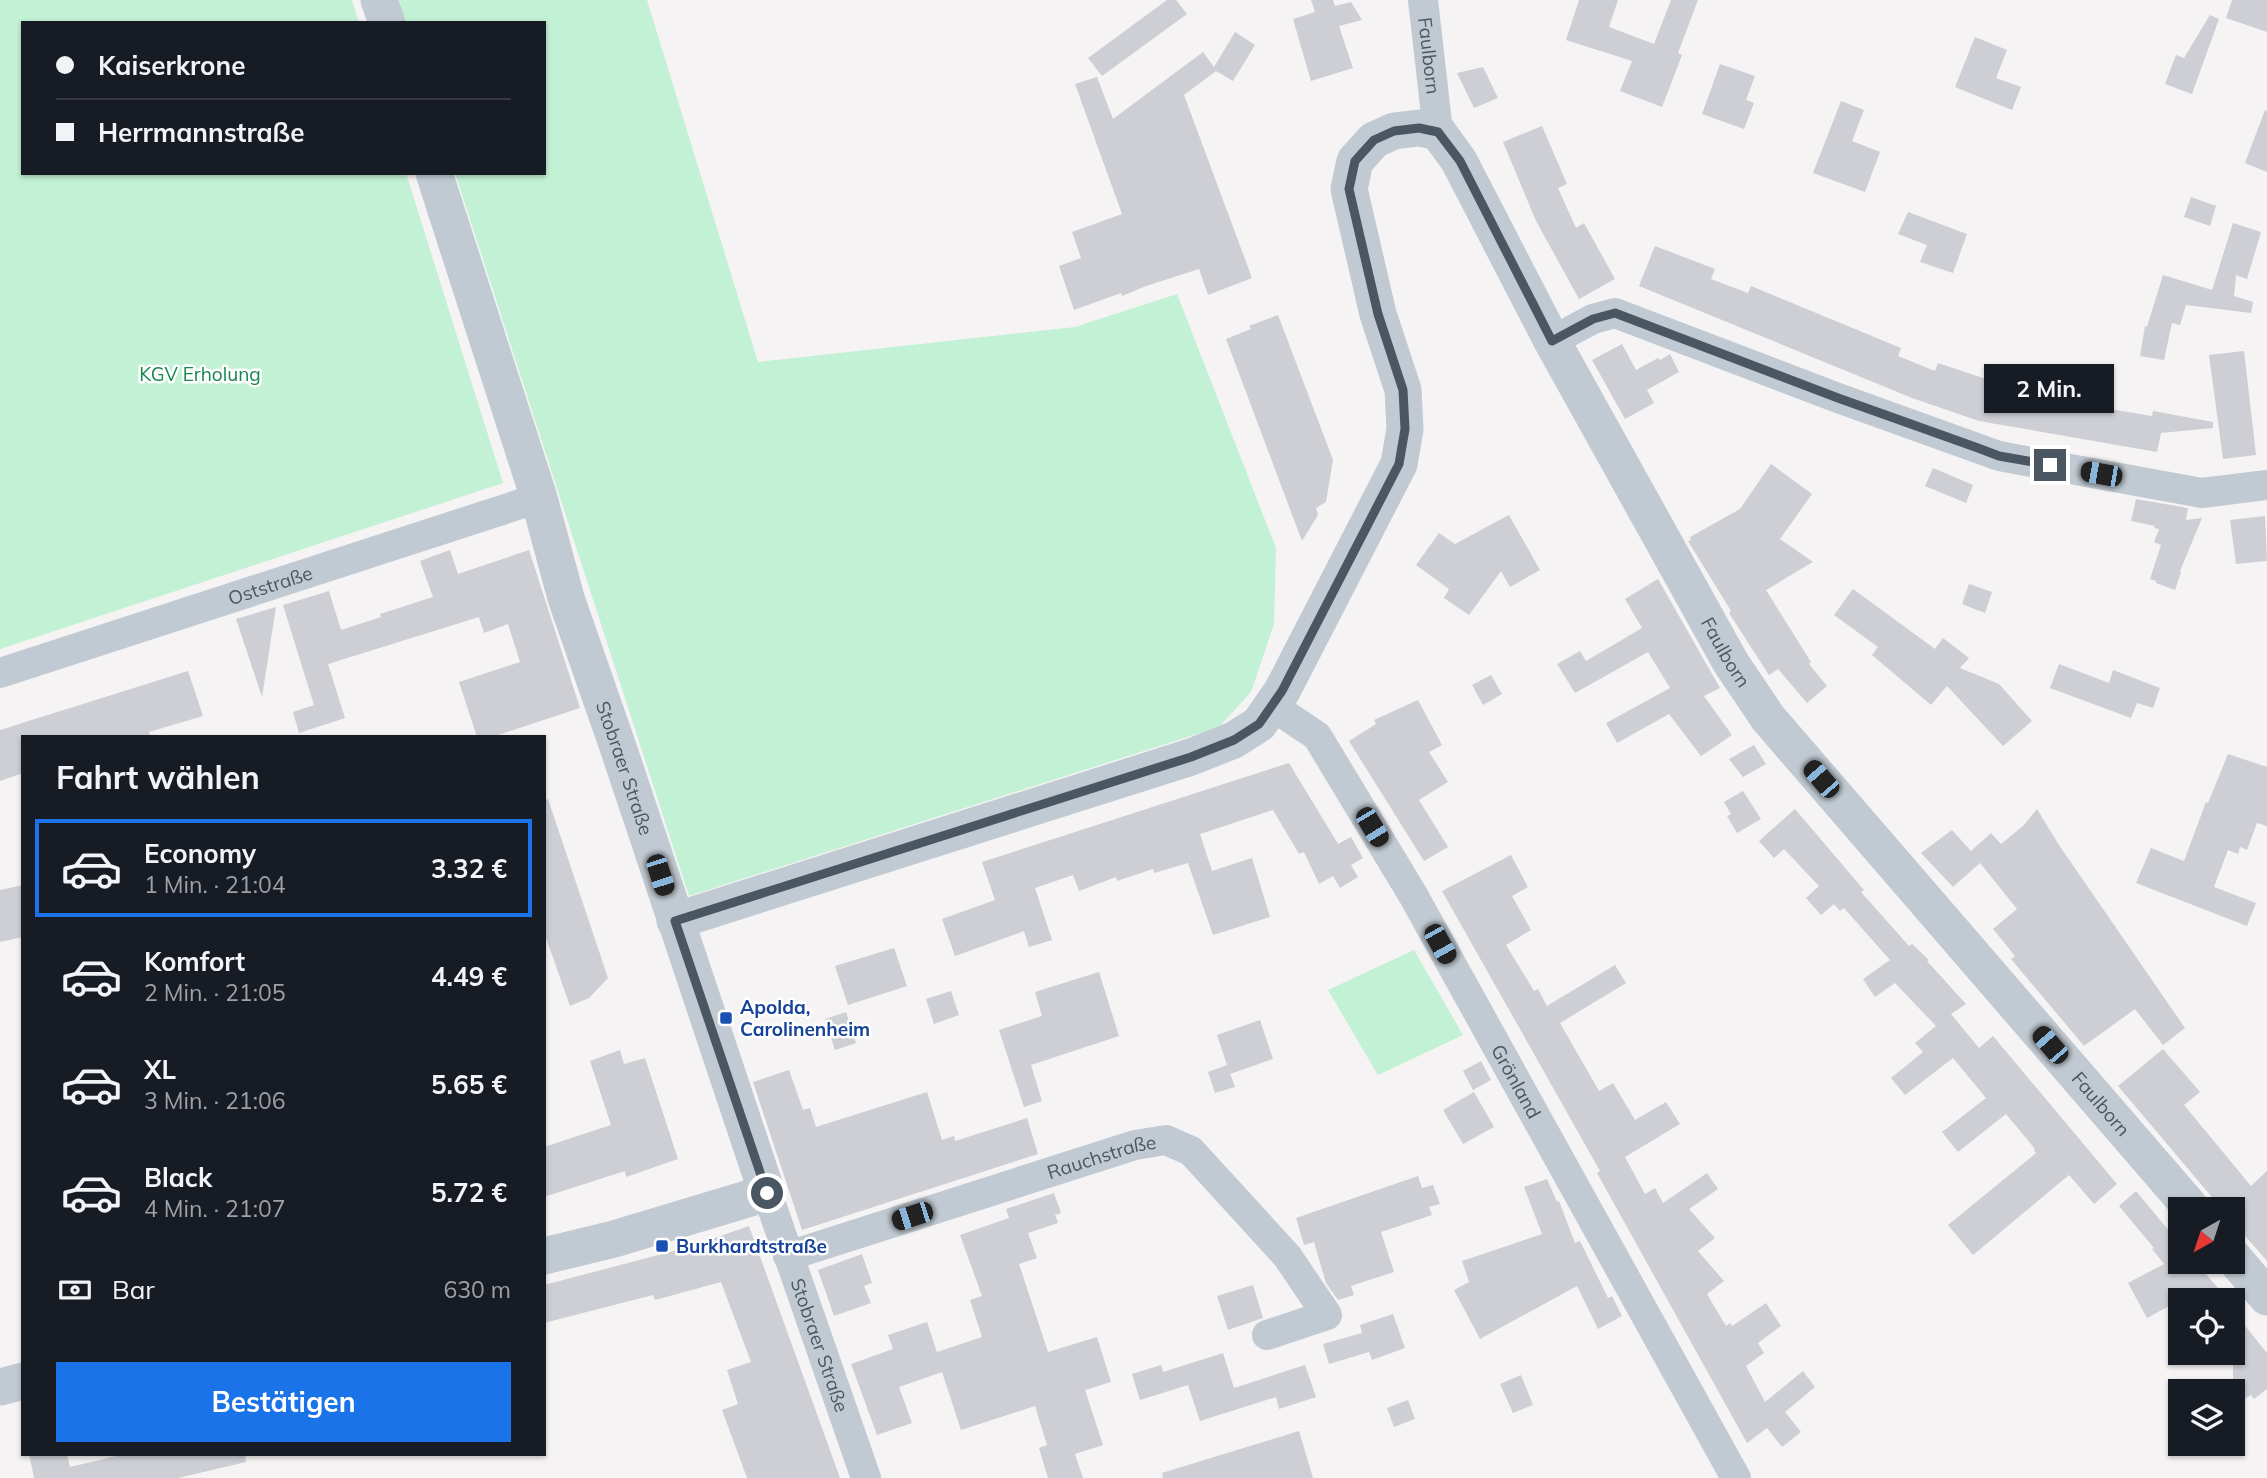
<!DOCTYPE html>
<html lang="de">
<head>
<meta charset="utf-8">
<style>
  :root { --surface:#171b24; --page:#20242c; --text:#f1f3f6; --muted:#9ea1a6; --line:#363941; --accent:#1a73e8 }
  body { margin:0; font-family:Mulish,sans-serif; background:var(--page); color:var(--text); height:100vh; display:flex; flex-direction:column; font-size:26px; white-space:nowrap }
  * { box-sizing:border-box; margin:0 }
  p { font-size:23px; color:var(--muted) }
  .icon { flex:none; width:38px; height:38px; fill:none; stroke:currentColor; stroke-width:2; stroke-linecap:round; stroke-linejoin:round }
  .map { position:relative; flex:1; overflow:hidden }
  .panel { position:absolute; left:21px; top:735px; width:525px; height:721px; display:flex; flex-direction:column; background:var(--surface); border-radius:0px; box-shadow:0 2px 5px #0004 }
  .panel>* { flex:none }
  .hud { position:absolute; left:21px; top:21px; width:525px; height:154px; border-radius:0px; box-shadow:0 2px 5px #0004; display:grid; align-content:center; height:154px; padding:0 35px; background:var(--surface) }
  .needle { width:46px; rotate:219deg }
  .tools { position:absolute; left:2168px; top:1197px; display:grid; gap:14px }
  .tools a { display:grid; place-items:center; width:77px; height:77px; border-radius:0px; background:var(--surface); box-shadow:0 2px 5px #0004; font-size:35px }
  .end { position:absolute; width:32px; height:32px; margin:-16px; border:9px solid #4a5661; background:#fff; box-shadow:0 0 0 4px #fff }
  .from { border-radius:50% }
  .bubble { position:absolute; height:49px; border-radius:0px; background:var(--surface); box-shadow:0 2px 5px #0004; font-size:23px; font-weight:700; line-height:49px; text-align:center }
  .car { position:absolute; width:21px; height:42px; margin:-21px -10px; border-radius:9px; box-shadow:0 0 5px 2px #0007; background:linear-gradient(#222 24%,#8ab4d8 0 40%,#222 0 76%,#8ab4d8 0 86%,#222 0) }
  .hud b { display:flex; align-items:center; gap:24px; height:66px; font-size:26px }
  .hud b+b { border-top:2px solid var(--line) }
  .hud i { width:18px; height:18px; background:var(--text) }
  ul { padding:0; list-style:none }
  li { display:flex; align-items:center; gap:21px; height:98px; margin:0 14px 10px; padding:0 21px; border:4px solid transparent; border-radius:0px }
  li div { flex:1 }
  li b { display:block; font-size:26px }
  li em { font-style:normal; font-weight:700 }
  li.current { border-color:var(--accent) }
  li>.icon { width:63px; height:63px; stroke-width:1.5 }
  h2 { padding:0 35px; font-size:32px; line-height:84px }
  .pay { display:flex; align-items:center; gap:18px; height:77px; padding:0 35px; font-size:26px }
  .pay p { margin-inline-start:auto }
  .button { display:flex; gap:14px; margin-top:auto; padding:14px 35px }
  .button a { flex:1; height:80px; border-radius:0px; background:var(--accent); color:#fff; font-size:28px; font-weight:700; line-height:80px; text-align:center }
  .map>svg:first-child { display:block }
  .green { fill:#c3f1d5 }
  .building { fill:#cdcfd5 }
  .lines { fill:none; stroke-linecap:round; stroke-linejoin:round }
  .minor { stroke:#c1cad2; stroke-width:30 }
  .tertiary { stroke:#c1cad2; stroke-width:37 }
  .route { stroke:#4a5661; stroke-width:9 }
  .transit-dot { fill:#1a4fb4; stroke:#fff; stroke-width:2.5 }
  .labels { text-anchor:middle; stroke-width:5; stroke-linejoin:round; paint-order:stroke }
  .street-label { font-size:19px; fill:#4a5661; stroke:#fff }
  .park-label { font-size:19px; fill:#17864f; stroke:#fff }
  .transit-label { font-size:19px; font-weight:bold; fill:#164399; stroke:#fff; text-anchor:start }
</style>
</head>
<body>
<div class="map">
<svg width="2267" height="1478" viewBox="0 0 2267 1478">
  <rect width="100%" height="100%" fill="#f5f3f3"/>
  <path class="green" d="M0 0H352L359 23H23V173H406L503 483 0 649Z
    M399 0H647L758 362 1075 327 1177 294 1276 548 1274 624 1251 692 1219 727 689 896 455 173H544V23H406Z
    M1414 950 1463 1035 1378 1075 1328 990Z"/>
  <path class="building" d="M1167 0H1176L1187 14 1102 76 1088 58Z
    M1311 0H1333L1335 6 1351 2 1362 20 1339 26 1353 68 1311 81 1293 19 1315 12Z
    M1579 0H1618L1609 27 1654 44 1671 0H1698L1678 53 1682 55 1662 107 1620 91 1632 61 1566 40Z
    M2232 0H2267V32L2226 18Z
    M2210 15 2219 19 2192 94 2165 84 2176 55 2184 58Z
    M1235 32 1255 45 1233 81 1216 71 1184 95 1252 278 1208 295 1199 269 1146 286 1122 296 1121 293 1074 310 1059 266 1081 258 1072 232 1122 214 1075 84 1097 77 1113 119 1203 52 1214 67Z
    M1975 37 2007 50 1996 78 2021 87 2012 110 1955 87Z
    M1720 64 1755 76 1746 100 1754 103 1744 129 1702 114Z
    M1483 67 1498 98 1474 108 1457 73Z
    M1841 101 1864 110 1852 141 1880 152 1865 192 1813 173Z
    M2265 110 2267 111V172L2245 163Z
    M1542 126 1567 184 1558 188 1576 228 1584 223 1615 279 1579 299 1536 221 1503 142Z
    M2191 197 2216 206 2210 226 2184 217Z
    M1908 212 1967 234 1953 273 1920 262 1927 245 1898 234Z
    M2233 223 2261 232 2247 279 2236 275 2234 296 2253 302 2251 313 2186 305 2180 325 2172 323 2164 360 2140 356 2145 326 2147 327 2163 275 2212 290Z
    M1655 246 1715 269 1711 279 1748 293 1751 286 1901 348 1898 356 1935 371 1938 363 1998 383 2027 388 2026 394 2070 402 2071 397 2111 404 2110 409 2152 416 2153 411 2213 422V428L2161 433 2157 452 1979 421 1912 398 1639 286Z
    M1278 315 1333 460 1326 502 1316 508 1318 515 1302 541 1226 339 1251 329 1249 326Z
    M1622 344 1636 370 1658 358 1660 360 1670 354 1679 372 1647 390 1654 403 1625 419 1592 360Z
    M2244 351 2256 455 2223 459 2209 355Z
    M1771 464 1812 494 1780 539 1813 562 1766 590 1811 662 1809 664 1827 686 1807 703 1778 669 1769 675 1729 613 1731 611 1688 541 1691 540 1690 537 1740 509Z
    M1933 468 1973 485 1966 503 1925 486Z
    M2136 499 2188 508 2186 520 2202 518 2180 571 2181 572 2175 590 2156 583V581L2150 579 2161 545 2154 542 2159 529 2154 528 2155 526 2131 521Z
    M1509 515 1540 570 1510 587 1501 571 1469 615 1444 598 1449 589 1416 565 1439 533 1455 544Z
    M2265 516 2267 561 2236 564 2230 520Z
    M450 550 458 574 529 550 580 708 492 737H477L459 682 520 662 508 624 484 633 479 617 328 664 345 718 299 733 293 712 314 705 283 605 329 591 341 630 381 617 380 614 433 597 420 561Z
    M1658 579 1720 688 1704 696 1732 735 1701 756 1669 714 1617 743 1606 723 1670 688 1648 652 1575 693 1557 664 1580 651 1586 661 1642 628 1625 599Z
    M1969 584 1992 592 1985 613 1962 604Z
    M1853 589 1935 649 1943 638 1969 658 1960 668 1999 684 2032 721 2003 746 1947 686 1931 705 1872 655 1878 647 1834 615Z
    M276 607 262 697 236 619Z
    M2059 664 2109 683 2113 670 2160 688 2153 708 2137 703 2131 718 2050 688Z
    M188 671 203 716 149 732 151 737H23V773L0 781V730Z
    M1491 675 1502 694 1483 705 1472 685Z
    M1418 700 1442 745 1429 752 1448 782 1419 800 1448 847 1424 861 1349 741 1376 724 1374 720Z
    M1754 745 1766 764 1743 777 1729 759Z
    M2228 754 2267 767V826L2257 823 2247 850 2240 847 2238 854 2228 850 2214 887 2256 903 2247 926 2136 883 2151 848 2184 861 2206 802 2208 803Z
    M1289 763 1338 844 1351 837 1363 858 1351 865 1358 877 1340 888 1333 876 1319 884 1304 852 1299 854 1273 810 1200 834 1212 871 1252 858 1270 917 1213 935 1188 863 1154 873 1153 869 1117 881 1116 877 1079 891 1073 875 1035 888 1052 940 1029 947 1024 931 955 956 942 919 995 900 982 862Z
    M1743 791 1761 819 1737 833 1727 816 1731 814 1724 802Z
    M548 799 608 978 589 998 570 1006 544 932V800Z
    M1795 809 1864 890 1861 892 1909 946 1912 944 1929 960 1927 961 1966 1004 1951 1014 1979 1048 1993 1036 2117 1184 2094 1204 2069 1175 1973 1255 1948 1225 2036 1153 2034 1151 2035 1149 2006 1114 1958 1152 1942 1132 1986 1098 1953 1058 1905 1095 1891 1078 1923 1052 1915 1043 1936 1026 1895 983 1875 997 1863 979 1890 960 1844 908 1840 911 1834 904 1821 915 1806 898 1819 886 1784 849 1774 858 1759 841Z
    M2037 809 2059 845 2185 1028 2163 1045 2135 1009 2084 1046 2011 959 2015 956 1993 929 2017 909 1980 863 1953 887 1921 853 1952 830 1971 851 1991 833 2001 844 2023 826Z
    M1511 855 1528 887 1512 896 1531 930 1506 945 1534 991 1538 989 1547 1006 1615 965 1626 983 1560 1023 1599 1091 1613 1083 1635 1120 1666 1102 1680 1124 1625 1157 1645 1194 1655 1188 1663 1203 1707 1173 1718 1189 1689 1209 1715 1238 1698 1251 1724 1281 1707 1294 1726 1326 1730 1323 1732 1326 1766 1303 1781 1326 1758 1343 1764 1353 1746 1366 1765 1402 1803 1371 1815 1387 1785 1412 1801 1432 1782 1447 1767 1428 1747 1443 1597 1173 1600 1171 1442 891Z
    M23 885V937L0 942V890Z
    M894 948 907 986 848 1005 835 966Z
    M1099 972 1119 1036 1031 1065 1042 1101 1024 1107 999 1030 1042 1016 1035 992Z
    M951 991 959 1015 934 1024 926 999Z
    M846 1012 856 1043 835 1050 825 1019Z
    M1260 1020 1273 1059 1230 1074 1217 1035Z
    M2163 1049 2200 1092 2184 1105 2251 1186 2267 1171V1261L2233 1222V1209H2222L2118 1086Z
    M620 1050 624 1064 645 1058 678 1159 626 1177 625 1171 544 1197V1147L611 1125 590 1061Z
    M1481 1061 1491 1080 1473 1090 1463 1071Z
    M1227 1065 1235 1087 1215 1093 1208 1072Z
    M789 1070 803 1110 810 1108 816 1127 927 1092 942 1140 954 1136 955 1141 1027 1118 1038 1154 802 1230 753 1082Z
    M1474 1092 1494 1127 1463 1144 1443 1110Z
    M1418 1176 1422 1188 1433 1185 1440 1204 1429 1207 1432 1215 1381 1232 1394 1272 1351 1286 1354 1295 1338 1300 1326 1283 1314 1242 1304 1245 1296 1218Z
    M1547 1179 1557 1202 1559 1201 1575 1243 1580 1241 1608 1298 1612 1296 1622 1316 1598 1329 1577 1286 1480 1339 1454 1290 1469 1282 1462 1261 1542 1234 1524 1187Z
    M2136 1191 2180 1244V1262H2196L2228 1300H2180L2147 1318 2128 1283 2164 1264 2152 1249 2154 1248 2119 1206Z
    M1054 1193 1061 1213 1055 1215 1058 1223 1028 1233 1037 1258 1019 1264 1048 1352 1097 1337 1111 1382 1085 1390 1103 1445 1075 1454 1083 1478H1048L1039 1448 1047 1445 1035 1406 961 1430 942 1372 899 1387 912 1423 877 1435 851 1364 893 1349 888 1335 927 1322 937 1352 982 1337 970 1300 982 1296 960 1235 1009 1218 1006 1209Z
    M749 1226 822 1428 840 1478H747L722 1410 738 1404 727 1370 751 1362 721 1282 655 1300 653 1295 544 1323V1285L689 1247Z
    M862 1254 872 1283 864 1286 871 1303 834 1316 818 1270Z
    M1253 1285 1263 1318 1228 1330 1217 1296Z
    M2233 1311 2267 1353V1389L2254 1399 2251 1395 2233 1405Z
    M1393 1314 1405 1348 1372 1360 1369 1352 1329 1364 1323 1344 1362 1333 1360 1325Z
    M1223 1353 1234 1388 1305 1365 1316 1397 1279 1409 1276 1397 1200 1421 1188 1385 1140 1400 1132 1374 1161 1365 1163 1372Z
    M1521 1375 1533 1405 1513 1413 1500 1384Z
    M1408 1400 1415 1419 1394 1427 1387 1408Z
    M1299 1431 1313 1478H1163L1162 1473Z
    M29 1454H67L70 1467 125 1454H245L246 1462 178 1478H34Z"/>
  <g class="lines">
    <g class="minor">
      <path id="s1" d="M1423 0 1438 132"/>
      <path d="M1552 341 1593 319 1615 313 1838 398 1999 456 2202 493 2267 485"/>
      <path id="s2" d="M0 673 539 498"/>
      <path id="s3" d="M1272 706 1317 736 1413 895 1736 1478"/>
      <path id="s4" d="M767 1193 866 1478"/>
      <path id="s5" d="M788 1256 1135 1145 1166 1140 1191 1151 1287 1256 1327 1315 1267 1335"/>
    </g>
    <g class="tertiary">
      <path d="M379 0 387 23"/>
      <path id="s6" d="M434 173 539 498 566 598 619 750 767 1193 614 1239 544 1256"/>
      <path id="s7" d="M675 921 1191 757 1234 740 1259 724 1282 691 1399 464 1405 429 1403 390 1378 314 1349 189 1355 161 1374 140 1394 131 1419 128 1438 132 1459 161 1552 341 1731 663 1768 718 2192 1209"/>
      <path d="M2233 1257 2267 1297"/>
      <path d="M0 1387 23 1381"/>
    </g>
  </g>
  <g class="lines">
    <path class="route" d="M767 1193 675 921 1191 757 1234 740 1259 724 1282 691 1399 464 1405 429 1403 390 1378 314 1349 189 1355 161 1374 140 1394 131 1419 128 1438 132 1460 161 1552 341 1593 319 1615 313 1838 398 1978 448 1999 456 2050 465"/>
  </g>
  <g class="transit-dot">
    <rect x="719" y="1011" width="14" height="14" rx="3.5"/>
    <rect x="655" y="1239" width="14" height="14" rx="3.5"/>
  </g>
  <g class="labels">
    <g class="street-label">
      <text dy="7" stroke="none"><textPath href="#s1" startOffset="56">Faulborn</textPath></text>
      <text dy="7" stroke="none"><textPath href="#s2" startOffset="284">Oststraße</textPath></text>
      <text dy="7" stroke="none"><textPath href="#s7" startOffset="1914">Faulborn</textPath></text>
      <text dy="7" stroke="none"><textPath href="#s6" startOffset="625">Stobraer Straße</textPath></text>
      <text dy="7" stroke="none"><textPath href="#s3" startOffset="453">Grönland</textPath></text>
      <text dy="7" stroke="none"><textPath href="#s7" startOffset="2502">Faulborn</textPath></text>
      <text dy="7" stroke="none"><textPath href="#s5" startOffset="329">Rauchstraße</textPath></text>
      <text dy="7" stroke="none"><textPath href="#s4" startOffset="161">Stobraer Straße</textPath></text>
    </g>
    <g class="park-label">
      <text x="200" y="381">KGV Erholung</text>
    </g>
    <g class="transit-label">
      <text x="740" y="1014">Apolda,<tspan x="740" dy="22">Carolinenheim</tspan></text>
      <text x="676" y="1253">Burkhardtstraße</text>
    </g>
  </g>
</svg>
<div class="tools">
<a><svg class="needle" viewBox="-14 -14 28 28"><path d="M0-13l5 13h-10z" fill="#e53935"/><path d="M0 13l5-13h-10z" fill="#9ea1a6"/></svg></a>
<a><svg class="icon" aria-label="locate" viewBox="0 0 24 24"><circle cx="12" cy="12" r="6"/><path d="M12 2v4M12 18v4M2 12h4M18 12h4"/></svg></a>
<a><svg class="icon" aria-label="layers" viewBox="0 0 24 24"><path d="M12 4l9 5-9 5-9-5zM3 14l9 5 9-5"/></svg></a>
</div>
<i class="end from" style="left:767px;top:1193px"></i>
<i class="end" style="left:2050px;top:465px"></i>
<div class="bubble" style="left:1984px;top:364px;width:130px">2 Min.</div>
<i class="car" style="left:2101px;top:474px;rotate:280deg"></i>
<i class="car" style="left:1821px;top:779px;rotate:319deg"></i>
<i class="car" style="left:1372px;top:827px;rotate:149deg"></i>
<i class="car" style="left:660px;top:875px;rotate:162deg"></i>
<i class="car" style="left:1440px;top:944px;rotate:151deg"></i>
<i class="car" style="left:2050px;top:1045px;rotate:319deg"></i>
<i class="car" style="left:912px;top:1216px;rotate:252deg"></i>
<div class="hud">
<b><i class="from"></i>Kaiserkrone</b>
<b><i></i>Herrmannstraße</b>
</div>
<section class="panel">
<h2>Fahrt wählen</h2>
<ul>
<li class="current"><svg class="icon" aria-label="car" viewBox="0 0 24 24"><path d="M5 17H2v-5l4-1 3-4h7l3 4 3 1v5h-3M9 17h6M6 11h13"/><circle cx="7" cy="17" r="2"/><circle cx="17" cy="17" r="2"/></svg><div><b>Economy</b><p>1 Min. · 21:04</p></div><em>3.32 €</em></li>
<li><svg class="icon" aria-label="car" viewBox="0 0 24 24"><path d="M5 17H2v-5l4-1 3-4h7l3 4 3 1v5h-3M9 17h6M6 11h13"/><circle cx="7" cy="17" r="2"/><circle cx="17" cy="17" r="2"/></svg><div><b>Komfort</b><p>2 Min. · 21:05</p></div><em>4.49 €</em></li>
<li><svg class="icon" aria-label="car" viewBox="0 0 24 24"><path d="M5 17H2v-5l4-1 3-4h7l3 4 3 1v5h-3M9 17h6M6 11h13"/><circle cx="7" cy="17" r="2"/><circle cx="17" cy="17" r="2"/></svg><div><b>XL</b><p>3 Min. · 21:06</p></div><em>5.65 €</em></li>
<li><svg class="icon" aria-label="car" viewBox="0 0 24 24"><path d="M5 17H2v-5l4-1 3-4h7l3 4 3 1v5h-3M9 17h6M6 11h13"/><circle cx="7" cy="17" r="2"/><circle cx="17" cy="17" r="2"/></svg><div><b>Black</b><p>4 Min. · 21:07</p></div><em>5.72 €</em></li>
</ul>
<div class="pay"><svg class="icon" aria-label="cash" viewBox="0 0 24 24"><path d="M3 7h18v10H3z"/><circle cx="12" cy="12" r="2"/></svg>Bar<p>630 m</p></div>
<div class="button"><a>Bestätigen</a></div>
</section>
</div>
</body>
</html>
